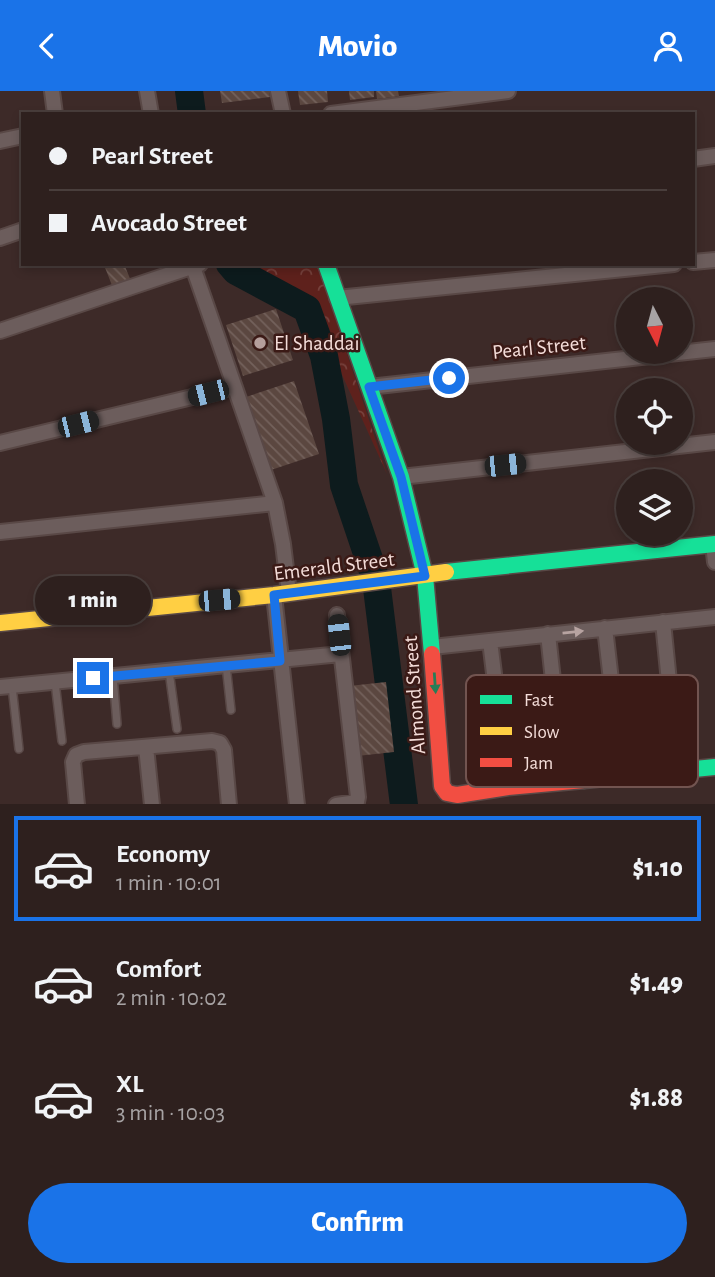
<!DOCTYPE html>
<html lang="en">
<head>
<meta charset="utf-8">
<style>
  :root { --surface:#2e201e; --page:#3a2d2b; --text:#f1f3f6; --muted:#a7a3a4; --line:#493e3c; --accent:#1a73e8 }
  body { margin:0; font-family:"Alegreya Sans",sans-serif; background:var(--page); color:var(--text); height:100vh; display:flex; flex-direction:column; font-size:26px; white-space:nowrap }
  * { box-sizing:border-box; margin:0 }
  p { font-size:23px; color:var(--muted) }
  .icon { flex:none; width:38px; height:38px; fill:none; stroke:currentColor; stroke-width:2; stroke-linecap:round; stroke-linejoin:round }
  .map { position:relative; height:713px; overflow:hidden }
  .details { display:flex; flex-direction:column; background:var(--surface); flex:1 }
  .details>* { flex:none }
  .hud { position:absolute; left:21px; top:21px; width:674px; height:154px; border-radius:0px; box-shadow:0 4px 10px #0003,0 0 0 2px var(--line); display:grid; align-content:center; height:154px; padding:0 28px; background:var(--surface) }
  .needle { width:46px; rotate:174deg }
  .buttons { position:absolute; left:616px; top:196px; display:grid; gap:14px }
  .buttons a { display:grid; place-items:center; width:77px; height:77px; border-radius:50%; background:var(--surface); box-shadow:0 4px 10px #0003,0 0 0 2px var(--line); font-size:35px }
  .end { position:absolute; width:32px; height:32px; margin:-16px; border:9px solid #1a73e8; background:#fff; box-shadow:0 0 0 4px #fff }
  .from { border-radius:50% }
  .bubble { position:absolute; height:49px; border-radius:24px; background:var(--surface); box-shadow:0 4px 10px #0003,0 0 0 2px var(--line); font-size:23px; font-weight:800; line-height:49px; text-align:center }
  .car { position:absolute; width:21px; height:42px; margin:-21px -10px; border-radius:9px; box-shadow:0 0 5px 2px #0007; background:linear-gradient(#222 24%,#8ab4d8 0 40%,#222 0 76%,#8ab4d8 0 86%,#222 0) }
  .hud b { display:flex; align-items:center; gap:24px; height:66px; font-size:26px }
  .hud b+b { border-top:2px solid var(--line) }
  .hud i { width:18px; height:18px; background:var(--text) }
  ul { padding:12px 0 0; list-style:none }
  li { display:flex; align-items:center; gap:21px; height:105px; margin:0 14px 10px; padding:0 14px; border:4px solid transparent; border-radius:0px }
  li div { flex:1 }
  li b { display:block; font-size:26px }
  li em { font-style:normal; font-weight:800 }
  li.current { border-color:var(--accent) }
  li>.icon { width:63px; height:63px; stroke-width:1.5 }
  .cta { display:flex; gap:14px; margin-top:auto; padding:14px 28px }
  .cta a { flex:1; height:80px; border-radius:42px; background:var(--accent); color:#fff; font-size:28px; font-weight:800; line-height:80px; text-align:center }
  header { display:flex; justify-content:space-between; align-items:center; height:91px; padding:0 28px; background:var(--accent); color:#fff; font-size:32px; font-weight:800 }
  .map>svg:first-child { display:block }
  .forest { fill:url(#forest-crowns) }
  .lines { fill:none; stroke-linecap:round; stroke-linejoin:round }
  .river { stroke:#0d1b1d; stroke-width:28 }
  .building { fill:url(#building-back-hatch) }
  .lane-casing { stroke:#594846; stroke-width:10 }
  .street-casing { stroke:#594846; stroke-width:18 }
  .fast-casing { stroke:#594846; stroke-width:19 }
  .slow-casing { stroke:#594846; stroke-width:19 }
  .jam-casing { stroke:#594846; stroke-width:19 }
  .lane { stroke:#6c5d5c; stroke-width:7 }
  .street { stroke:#6c5d5c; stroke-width:14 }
  .fast { stroke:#16e098; stroke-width:16 }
  .slow { stroke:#ffcf43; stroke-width:16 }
  .jam { stroke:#f24e42; stroke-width:16 }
  .oneway { fill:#b7a3a1 }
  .oneway2 { fill:#287d57 }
  .route { stroke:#1a73e8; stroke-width:9 }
  .poi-dot { fill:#b49e9b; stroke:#3b1a16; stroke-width:2.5 }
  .labels { text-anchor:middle; stroke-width:5; stroke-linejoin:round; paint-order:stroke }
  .poi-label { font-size:21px; fill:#f4ddd9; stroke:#3b1a16; text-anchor:start }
  .street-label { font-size:21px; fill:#f4ddd9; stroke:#3b1a16 }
  .key { fill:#3b1a16; stroke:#725450; stroke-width:2 }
  .key-label { font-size:19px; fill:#f4ddd9 }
</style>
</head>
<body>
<header><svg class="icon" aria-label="back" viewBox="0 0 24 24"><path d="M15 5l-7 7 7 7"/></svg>Movio<svg class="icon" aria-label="person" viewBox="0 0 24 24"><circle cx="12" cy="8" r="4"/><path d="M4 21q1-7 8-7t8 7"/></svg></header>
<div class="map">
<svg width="715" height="714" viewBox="0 0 715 714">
  <defs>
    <pattern id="forest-crowns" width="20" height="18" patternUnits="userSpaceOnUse" patternTransform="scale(1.75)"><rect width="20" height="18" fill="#5e211c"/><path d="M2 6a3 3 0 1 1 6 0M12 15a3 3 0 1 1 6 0" fill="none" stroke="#76413c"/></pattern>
    <pattern id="building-back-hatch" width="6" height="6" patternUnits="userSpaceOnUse" patternTransform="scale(1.75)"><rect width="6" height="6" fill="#5b4740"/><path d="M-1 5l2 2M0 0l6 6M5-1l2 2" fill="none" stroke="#73615b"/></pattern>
  </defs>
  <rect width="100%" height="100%" fill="#3d2a28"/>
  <path class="forest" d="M239 173H317L387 383 309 211C291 202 250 189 239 173Z"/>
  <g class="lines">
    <path class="river" d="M189 0 192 23
      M230 173 236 180 307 218 324 265 336 328 344 394 376 489 404 714"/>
  </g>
  <path class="building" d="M220 0H269L270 6 222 12Z
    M298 0H327L328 11 300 14Z
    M349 0H374V6L350 9Z
    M376 0H398L399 5 377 8Z
    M107 173H124L131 190 113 197 104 174Z
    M276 218 293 269 243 285 226 234Z
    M294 290 319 363 271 379 246 306Z
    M386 591 394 661 357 665 349 595Z"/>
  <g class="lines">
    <g class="lane-casing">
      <path id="lane" d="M226 574 231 619
        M169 580 177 638
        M113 585 117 633
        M55 591 62 650
        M12 595 19 658"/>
    </g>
    <g class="street-casing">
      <path id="street" d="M52 0 55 23
        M147 0 151 23
        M278 0 283 23
        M331 23 508 0
        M0 50 23 45
        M693 68 715 65
        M0 147 23 139
        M693 171 715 169
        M192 173 275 412 283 453 289 502
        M337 207 674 173
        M0 240 200 173
        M369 296 715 258
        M0 352 234 296
        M401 386 715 351
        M0 441 275 412
        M713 453 715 471
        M274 504 297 714
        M663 531 678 680
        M605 537 622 685
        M548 543 564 691
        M490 550 508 696
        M432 556 715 526
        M0 596 341 563
        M146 656 152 714
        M77 714 73 671 76 664 84 661 212 650 220 652 224 659 229 714
        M336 714 357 711 358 706 337 524"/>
    </g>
    <g class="fast-casing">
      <path id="fast" d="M326 173 401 386 425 485 432 563
        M446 481 715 453
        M584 689 715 676"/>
    </g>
    <g class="slow-casing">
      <path id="slow" d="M0 532 274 504 446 481"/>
    </g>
    <g class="jam-casing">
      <path id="jam" d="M432 563 442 695 447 702 457 704 508 696 584 689"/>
    </g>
    <use href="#lane" class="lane"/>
    <use href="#street" class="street"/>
    <use href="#fast" class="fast"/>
    <use href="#slow" class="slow"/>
    <use href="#jam" class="jam"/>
  </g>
  <defs><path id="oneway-solid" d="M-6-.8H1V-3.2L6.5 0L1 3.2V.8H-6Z" transform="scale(1.75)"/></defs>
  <use class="oneway" href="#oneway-solid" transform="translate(573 541) rotate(-6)"/>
  <use class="oneway2" href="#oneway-solid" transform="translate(435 592) rotate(86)"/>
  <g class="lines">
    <path class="route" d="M93 587 280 570 274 504 425 485 401 386 369 296 449 287"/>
  </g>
  <circle class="poi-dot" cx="260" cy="252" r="7"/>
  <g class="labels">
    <g class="poi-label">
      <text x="274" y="259">El Shaddai</text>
    </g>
    <g class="street-label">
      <text transform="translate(539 256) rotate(-6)" y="7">Pearl Street</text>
      <text transform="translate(334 475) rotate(-7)" y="7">Emerald Street</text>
      <text transform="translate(414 604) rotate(-94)" y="7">Almond Street</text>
    </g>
  </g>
  <rect x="466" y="584" width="232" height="112" rx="10" class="key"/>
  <rect x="480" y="604" width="32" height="9" fill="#16e098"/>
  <rect x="480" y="636" width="32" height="8" fill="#ffcf43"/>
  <rect x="480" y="667" width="32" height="9" fill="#f24e42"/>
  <g class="key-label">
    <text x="524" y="615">Fast</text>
    <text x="524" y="647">Slow</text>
    <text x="524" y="678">Jam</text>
  </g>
</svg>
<div class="buttons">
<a><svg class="needle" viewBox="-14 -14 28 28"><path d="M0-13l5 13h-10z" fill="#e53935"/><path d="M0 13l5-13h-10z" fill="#a7a3a4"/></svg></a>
<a><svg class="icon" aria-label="locate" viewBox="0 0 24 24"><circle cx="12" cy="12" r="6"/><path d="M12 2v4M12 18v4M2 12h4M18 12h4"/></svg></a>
<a><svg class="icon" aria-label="layers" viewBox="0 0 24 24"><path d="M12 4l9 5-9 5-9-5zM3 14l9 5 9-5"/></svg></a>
</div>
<i class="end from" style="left:449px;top:287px"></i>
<i class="end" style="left:93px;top:587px"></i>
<div class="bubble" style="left:35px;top:485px;width:116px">1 min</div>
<i class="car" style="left:208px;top:302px;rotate:256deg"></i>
<i class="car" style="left:78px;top:333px;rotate:76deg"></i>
<i class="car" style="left:505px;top:374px;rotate:84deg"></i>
<i class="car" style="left:219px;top:509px;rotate:85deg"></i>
<i class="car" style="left:339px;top:544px;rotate:354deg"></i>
<div class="hud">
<b><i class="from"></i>Pearl Street</b>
<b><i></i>Avocado Street</b>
</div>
</div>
<section class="details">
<ul>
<li class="current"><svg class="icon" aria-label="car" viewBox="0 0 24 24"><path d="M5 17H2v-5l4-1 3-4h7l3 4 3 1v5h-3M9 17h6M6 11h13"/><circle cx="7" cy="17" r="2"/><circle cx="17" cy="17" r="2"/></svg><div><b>Economy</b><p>1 min · 10:01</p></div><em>$1.10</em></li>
<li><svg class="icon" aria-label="car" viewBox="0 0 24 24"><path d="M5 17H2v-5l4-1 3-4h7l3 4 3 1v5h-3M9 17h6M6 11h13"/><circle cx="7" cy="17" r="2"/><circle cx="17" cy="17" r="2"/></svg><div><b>Comfort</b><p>2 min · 10:02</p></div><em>$1.49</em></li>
<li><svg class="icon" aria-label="car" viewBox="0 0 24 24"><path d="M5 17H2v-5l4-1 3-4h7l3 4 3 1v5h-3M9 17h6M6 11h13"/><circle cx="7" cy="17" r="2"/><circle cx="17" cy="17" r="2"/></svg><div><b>XL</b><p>3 min · 10:03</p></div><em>$1.88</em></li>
</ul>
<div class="cta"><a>Confirm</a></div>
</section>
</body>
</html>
